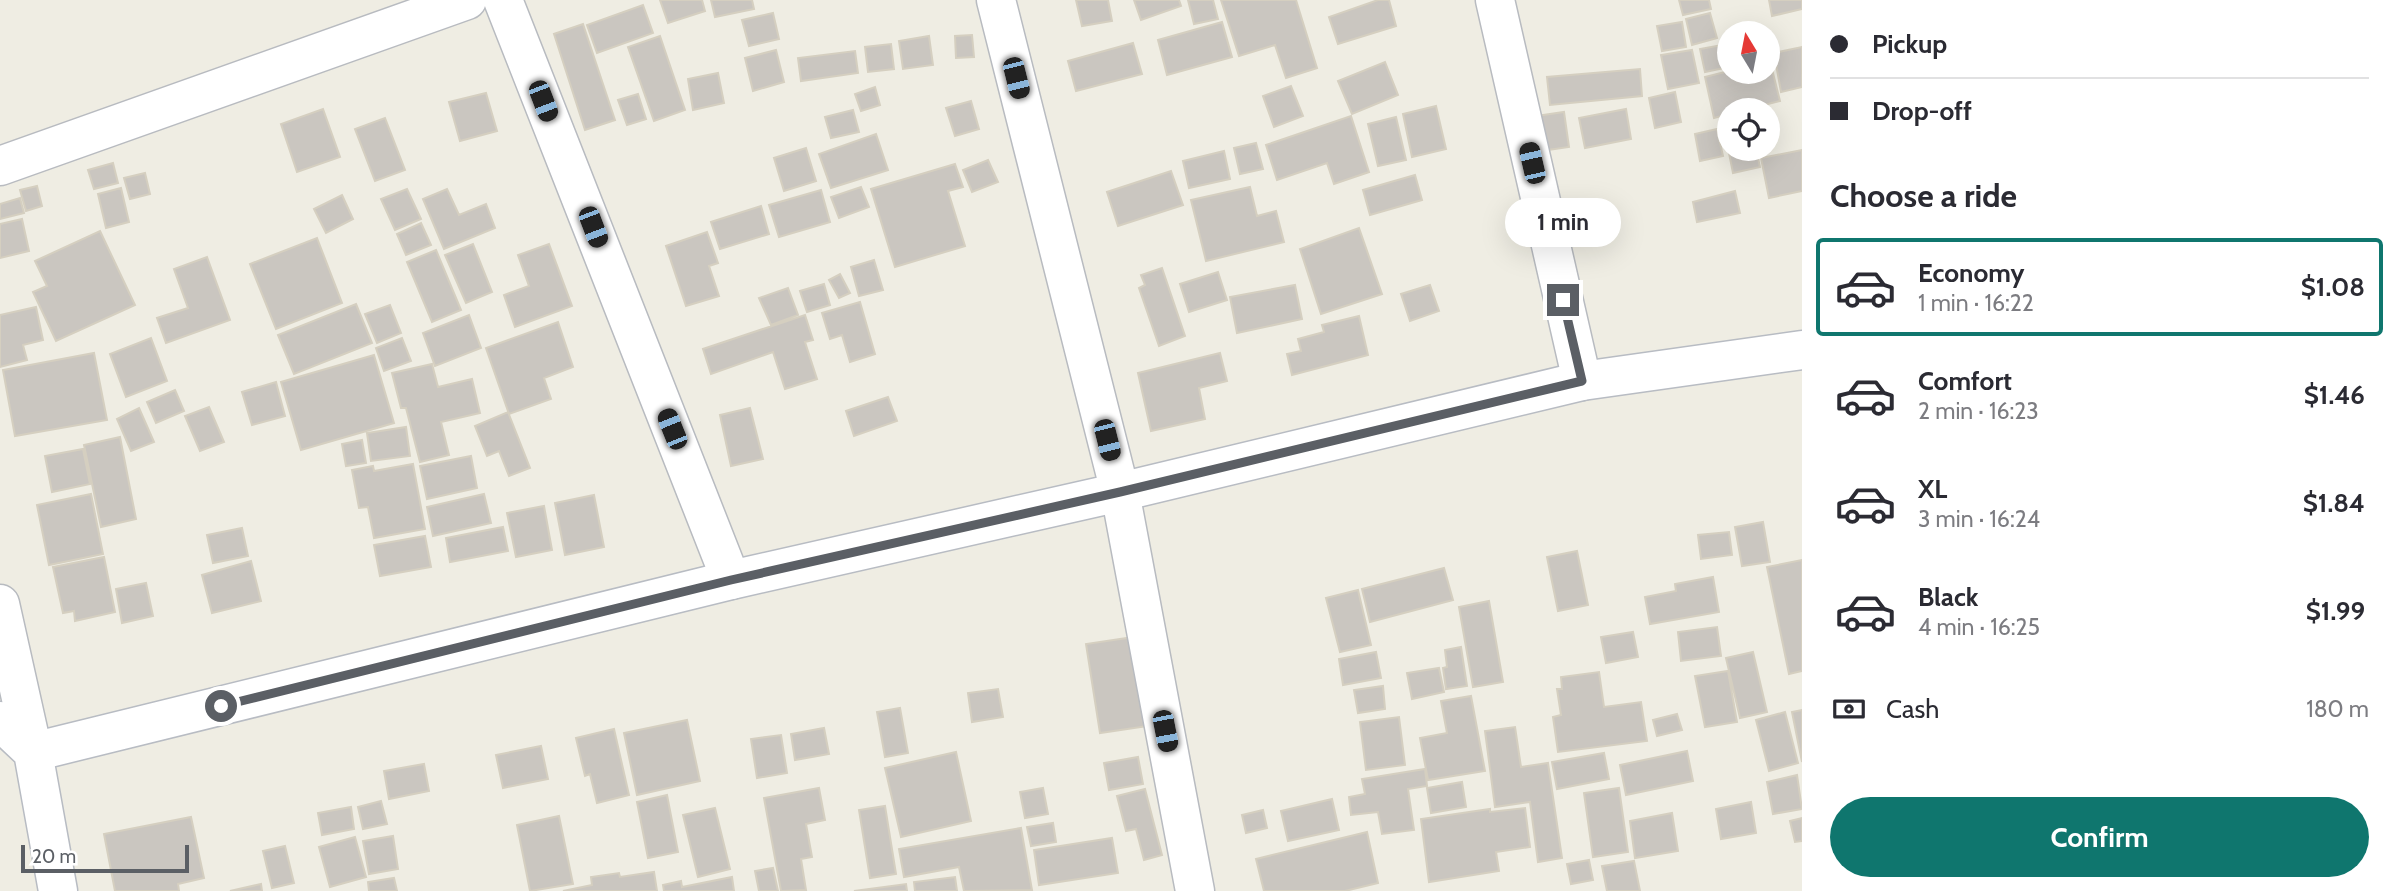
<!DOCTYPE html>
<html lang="en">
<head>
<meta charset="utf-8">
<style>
  :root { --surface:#fff; --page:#f7f7f7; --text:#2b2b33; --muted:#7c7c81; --line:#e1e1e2; --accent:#0f766e }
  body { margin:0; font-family:Cabin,sans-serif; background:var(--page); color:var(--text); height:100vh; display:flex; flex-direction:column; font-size:26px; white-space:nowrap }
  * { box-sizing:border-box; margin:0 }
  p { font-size:23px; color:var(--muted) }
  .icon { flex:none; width:38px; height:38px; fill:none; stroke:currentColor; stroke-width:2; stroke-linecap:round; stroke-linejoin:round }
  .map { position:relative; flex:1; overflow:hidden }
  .side { display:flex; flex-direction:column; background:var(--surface); width:595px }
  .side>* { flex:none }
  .top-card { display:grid; align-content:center; height:154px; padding:0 28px; background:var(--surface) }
  .needle { width:46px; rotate:350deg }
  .tools { position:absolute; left:1717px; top:21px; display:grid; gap:14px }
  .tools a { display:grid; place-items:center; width:63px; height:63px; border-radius:50%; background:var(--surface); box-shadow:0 7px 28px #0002; font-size:35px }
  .scale { position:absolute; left:21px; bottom:18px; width:168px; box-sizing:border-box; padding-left:7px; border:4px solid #5b5f65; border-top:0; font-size:19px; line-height:24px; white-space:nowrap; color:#5b5f65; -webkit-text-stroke:5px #fff; paint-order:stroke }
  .end { position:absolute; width:32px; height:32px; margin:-16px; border:9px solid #5b5f65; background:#fff; box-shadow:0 0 0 4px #fff }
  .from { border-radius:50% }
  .bubble { position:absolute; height:49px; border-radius:24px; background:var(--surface); box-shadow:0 7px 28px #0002; font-size:23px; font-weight:800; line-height:49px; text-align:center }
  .car { position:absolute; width:21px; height:42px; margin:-21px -10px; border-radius:9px; box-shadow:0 0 5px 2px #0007; background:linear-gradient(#222 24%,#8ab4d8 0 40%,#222 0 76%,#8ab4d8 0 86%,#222 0) }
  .top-card b { display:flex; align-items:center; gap:24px; height:66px; font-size:26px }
  .top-card b+b { border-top:2px solid var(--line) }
  .top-card i { width:18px; height:18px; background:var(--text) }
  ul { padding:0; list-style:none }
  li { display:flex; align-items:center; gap:21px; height:98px; margin:0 14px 10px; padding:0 14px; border:4px solid transparent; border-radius:7px }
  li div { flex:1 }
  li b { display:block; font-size:26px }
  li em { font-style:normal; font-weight:800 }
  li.on { border-color:var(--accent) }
  li>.icon { width:63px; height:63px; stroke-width:1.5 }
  h2 { padding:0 28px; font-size:32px; line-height:84px }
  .pay { display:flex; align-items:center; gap:18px; height:77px; padding:0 28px; font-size:26px }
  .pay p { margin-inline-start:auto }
  .action { display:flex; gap:14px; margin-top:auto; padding:14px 28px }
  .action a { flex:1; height:80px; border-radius:42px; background:var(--accent); color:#fff; font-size:28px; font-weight:800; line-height:80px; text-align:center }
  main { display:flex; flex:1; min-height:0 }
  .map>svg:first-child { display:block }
  .building { fill:#cac6c0; stroke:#d5cfc0; stroke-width:2 }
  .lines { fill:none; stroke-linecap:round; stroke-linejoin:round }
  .street-casing { stroke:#b8bbc0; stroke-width:41 }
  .secondary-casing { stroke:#b8bcc3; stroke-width:41 }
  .street { stroke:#fff; stroke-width:38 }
  .secondary { stroke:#fff; stroke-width:38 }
  .route { stroke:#5b5f65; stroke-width:9 }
</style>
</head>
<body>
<main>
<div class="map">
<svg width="1802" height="891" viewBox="0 0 1802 891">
  <rect width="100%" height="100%" fill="#efede3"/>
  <path class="building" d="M660 0H702L705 11 668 23Z
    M711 0H752L754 9 715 17Z
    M1076 0H1108L1112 21 1082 26Z
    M1134 0H1179L1181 6 1141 20Z
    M1188 0H1213L1218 19 1194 24Z
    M1221 0H1296L1317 68 1286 78 1275 45 1239 56Z
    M1378 0H1389L1396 26 1338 44 1329 17Z
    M1679 0H1709L1711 9 1683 15Z
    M1769 0H1802V9L1772 16Z
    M643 5 653 33 597 53 587 25Z
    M773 13 779 39 749 46 742 20Z
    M1710 13 1717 38 1692 45 1686 19Z
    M1222 22 1232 57 1167 75 1158 40Z
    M1682 22 1686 47 1662 51 1657 26Z
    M583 24 615 120 585 130 554 34Z
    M972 35 974 57 956 58 955 36Z
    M660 36 685 110 654 121 628 47Z
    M929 36 933 65 903 69 899 41Z
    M1133 43 1142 74 1076 91 1068 61Z
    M891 44 894 69 868 72 865 47Z
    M1728 44 1729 67 1705 72 1700 49Z
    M1802 47V87L1781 92 1774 53Z
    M776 50 784 82 753 91 745 58Z
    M1692 50 1699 83 1668 89 1661 55Z
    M855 51 858 73 801 81 798 58Z
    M1768 61H1770L1780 101 1744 110H1729V114L1714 118 1705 77 1729 71 1768 72Z
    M1385 62 1398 95 1352 114 1338 81Z
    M1640 69 1642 96 1550 105 1547 77Z
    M718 73 724 103 693 110 688 79Z
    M1291 86 1303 116 1274 127 1263 96Z
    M875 87 880 105 861 111 855 94Z
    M1675 92 1681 122 1655 128 1649 98Z
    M486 93 497 131 460 141 449 102Z
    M638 94 646 119 627 125 618 100Z
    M971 101 979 129 955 136 946 108Z
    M1436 106 1446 149 1412 157 1403 114Z
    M323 109 340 157 297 172 281 124Z
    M1626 109 1631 139 1585 148 1579 118Z
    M853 110 859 132 831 138 825 117Z
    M1564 112 1569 147 1534 152 1529 117Z
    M1351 116 1369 172 1334 184 1327 163 1277 180 1266 145Z
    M1396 117 1406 160 1378 166 1368 124Z
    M385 118 405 170 375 181 355 129Z
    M1717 129 1723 156 1700 161 1695 134Z
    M876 134 888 170 831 188 819 154Z
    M1256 143 1263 169 1240 174 1234 148Z
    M806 148 816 181 784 191 774 158Z
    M1728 148 1756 149 1760 167 1733 173Z
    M1802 150V191L1769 198 1761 158Z
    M1224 151 1230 179 1189 188 1183 161Z
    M988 160 998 182 972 192 963 170Z
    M113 163 118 183 94 189 88 170Z
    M955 164 963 187 948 191 965 246 895 267 871 189Z
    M1171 171 1183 205 1118 226 1107 192Z
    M145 173 150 194 130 199 124 178Z
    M1415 175 1422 200 1370 215 1363 190Z
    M37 186 42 206 26 211 20 190Z
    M861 187 869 207 839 218 831 197Z
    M1250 187 1257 216 1276 211 1284 242 1206 261 1191 200Z
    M121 188 129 222 106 228 98 194Z
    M407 189 421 219 395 230 381 199Z
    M447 189 459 215 486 204 495 228 444 249 423 199Z
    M821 190 830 222 779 237 769 205Z
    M1735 191 1740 213 1697 222 1693 202Z
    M342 195 353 219 326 233 314 209Z
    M20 198 24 213 0 219V204Z
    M761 206 769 234 720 249 711 222Z
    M22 219 29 251 0 258V224Z
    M421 223 431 245 406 255 397 234Z
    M1359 228 1382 294 1321 314 1300 249Z
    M100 231 135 305 56 341 33 292 47 286 35 261Z
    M707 232 718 263 709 266 719 296 686 306 666 246Z
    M317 238 342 303 276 329 250 264Z
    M473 244 492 292 466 303 445 255Z
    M549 244 572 306 515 327 504 295 529 286 518 255Z
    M436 250 461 310 432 322 407 262Z
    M207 257 230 320 166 343 157 318 188 308 174 269Z
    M874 260 883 290 859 296 851 267Z
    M1162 268 1185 336 1159 346 1139 288 1145 285 1141 275Z
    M1218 272 1227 300 1189 312 1180 284Z
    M840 274 850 293 839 298 829 280Z
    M824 284 830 305 807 312 800 291Z
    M1295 285 1302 319 1237 333 1230 297Z
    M1430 285 1439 311 1410 321 1401 294Z
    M788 288 798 315 771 325 759 298Z
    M860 302 875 354 850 362 842 335 830 339 822 313Z
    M356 304 372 343 294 374 278 335Z
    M390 305 401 333 377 343 365 314Z
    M36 307 43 340 23 345 27 360 0 367V315Z
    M469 315 481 348 435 366 423 333Z
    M805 315 813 340 805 342 817 379 785 389 773 352 711 374 703 349Z
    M1359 316 1368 355 1292 375 1287 354 1301 351 1298 339 1324 332 1322 325Z
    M558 322 573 367 544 378 551 399 509 414 486 348Z
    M151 338 167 381 126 397 110 354Z
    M402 338 411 361 384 371 376 348Z
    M94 353 107 420 15 436 3 370Z
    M1220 353 1227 381 1199 388 1205 419 1151 431 1138 373Z
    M374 355 394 423 301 450 281 382Z
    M432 364 438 387 472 379 480 413 441 422 449 455 420 462 406 408H401L392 373Z
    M276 382 285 416 252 425 242 392Z
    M175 390 184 411 156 423 147 402Z
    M888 397 897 421 854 436 846 411Z
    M209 407 224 442 200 451 185 416Z
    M139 408 154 442 131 451 117 419Z
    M750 408 763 459 731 466 720 415Z
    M508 412 530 468 509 476 499 451 487 456 475 426Z
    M406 427 410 456 371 461 367 433Z
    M120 437 136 519 101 527 84 445Z
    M362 440 366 463 346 466 342 444Z
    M83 449 90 484 52 492 45 456Z
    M471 456 477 488 427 499 420 466Z
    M413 464 425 529 374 538 368 507 359 508 352 470 373 466 374 471Z
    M91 494 103 554 49 565 37 505Z
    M484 494 491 523 433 536 427 507Z
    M594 495 604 547 565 555 555 503Z
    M544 506 552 550 516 557 507 513Z
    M1763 522 1770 562 1742 566 1735 527Z
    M503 527 508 551 450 562 446 538Z
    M242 528 248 556 213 563 207 535Z
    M1729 532 1732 555 1701 559 1698 535Z
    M425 536 431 567 380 576 374 545Z
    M1577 551 1588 605 1558 611 1547 557Z
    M104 557 115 612 75 621 74 611 63 613 53 567Z
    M1802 560V671L1789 674 1767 567Z
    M251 561 261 601 212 613 202 575Z
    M1444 568 1453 600 1370 622 1362 589Z
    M1713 577 1719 612 1650 624 1645 597 1676 591 1675 584Z
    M146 583 153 616 122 623 116 589Z
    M1358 590 1371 645 1340 652 1326 598Z
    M1489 601 1503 682 1473 687 1459 607Z
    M1717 627 1721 656 1681 661 1678 632Z
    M1633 632 1638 657 1606 663 1601 637Z
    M1134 637 1148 726 1100 733 1086 644Z
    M1461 647 1467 686 1446 689 1443 668 1447 667 1445 650Z
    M1376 652 1381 678 1343 685 1339 659Z
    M1753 652 1767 712 1740 718 1726 658Z
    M1439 668 1444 692 1412 699 1407 673Z
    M1728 671 1737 722 1705 727 1695 676Z
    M1599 672 1604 707 1641 702 1647 741 1558 752 1553 717 1561 715 1557 689H1562L1561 677Z
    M1383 686 1385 709 1358 713 1354 690Z
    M998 689 1003 717 972 722 968 693Z
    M1471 696 1485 771 1428 780 1420 738 1447 733 1441 701Z
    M900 708 908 753 885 757 877 712Z
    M1802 710V762L1792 712Z
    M1785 712 1798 763 1769 771 1756 720Z
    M1677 714 1682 730 1657 736 1653 720Z
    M1399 717 1405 765 1366 770 1360 722Z
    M687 720 700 781 637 795 624 733Z
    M1515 727 1521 767 1548 763 1562 858 1538 862 1530 802 1495 807 1485 731Z
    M824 728 829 754 795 760 791 734Z
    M614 729 629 795 597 803 590 774 585 776 576 738Z
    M781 735 787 773 757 778 751 739Z
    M541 746 548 779 503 788 496 755Z
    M1687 751 1693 781 1626 795 1620 765Z
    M956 752 971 821 901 837 885 768Z
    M1604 753 1609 779 1557 789 1552 762Z
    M1138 757 1143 784 1109 790 1104 763Z
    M424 764 429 791 389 799 384 771Z
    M1425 769 1427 786 1408 789 1414 830 1382 834 1378 812 1351 815 1349 797 1365 794 1362 779Z
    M1797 775 1802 809 1773 814 1767 782Z
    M1462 782 1466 807 1431 813 1427 788Z
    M819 788 825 820 806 824 812 857 801 859 806 890 781 891 764 798Z
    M1043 788 1048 814 1025 818 1020 792Z
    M1619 788 1628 852 1593 857 1584 793Z
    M1145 789 1162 855 1144 860 1136 829 1126 831 1117 796Z
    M667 795 678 852 648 858 637 802Z
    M1332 799 1339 830 1288 841 1281 811Z
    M381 801 387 824 363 829 358 807Z
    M1751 802 1756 833 1721 839 1716 809Z
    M885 806 896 874 870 878 859 810Z
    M351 807 354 829 322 835 318 813Z
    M715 808 730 869 698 877 683 815Z
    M1525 808 1530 847 1496 852 1499 871 1429 882 1421 819 1490 809V812Z
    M1263 810 1267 828 1246 833 1242 815Z
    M1672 813 1678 851 1635 858 1630 821Z
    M559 816 573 884 530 891 517 825Z
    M191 817 204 878 178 884 179 891H115L104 834Z
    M1802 818V841L1795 842 1790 821Z
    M1053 823 1056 842 1031 846 1027 827Z
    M1021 828 1032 890 964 891 959 867 904 877 899 849Z
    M1367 832 1378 883 1345 891H1264L1256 859Z
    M393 836 398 869 369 874 363 841Z
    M355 837 366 877 330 887 319 847Z
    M1112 838 1118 873 1039 885 1034 850Z
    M285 846 294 883 272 888 263 851Z
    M1589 860 1593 880 1571 884 1567 864Z
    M1634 861 1640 891H1607L1602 866Z
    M773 868 778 891H759L755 871Z
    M654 872 657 891H563L592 885 591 877 619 873 620 877Z
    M732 877 734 891H664L663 885 681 881 682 887Z
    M955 877 957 891H915L914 882Z
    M394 878 397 891H369L368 882Z
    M261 884 262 891H230Z
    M906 884 907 891H854Z"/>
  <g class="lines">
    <g class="street-casing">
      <path id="street" d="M503 0 731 580
        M996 0 1120 492 1195 891
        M1495 0 1582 381
        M0 166 467 0
        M0 604 33 752"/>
    </g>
    <g class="secondary-casing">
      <path id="secondary" d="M0 721 33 752 731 580 1120 492 1582 381 1802 350
        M33 752 58 891"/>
    </g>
    <use href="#street" class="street"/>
    <use href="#secondary" class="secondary"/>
  </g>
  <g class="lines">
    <path class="route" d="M221 706 731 580 1120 492 1582 381 1563 300"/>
  </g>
</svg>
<div class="tools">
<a><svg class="needle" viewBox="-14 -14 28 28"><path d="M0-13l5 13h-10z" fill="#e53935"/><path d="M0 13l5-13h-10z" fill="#7c7c81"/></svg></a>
<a><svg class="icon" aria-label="locate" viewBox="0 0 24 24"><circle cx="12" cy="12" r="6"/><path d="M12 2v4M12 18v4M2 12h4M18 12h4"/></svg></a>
</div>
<div class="scale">20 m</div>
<i class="end from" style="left:221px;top:706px"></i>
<i class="end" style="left:1563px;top:300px"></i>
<div class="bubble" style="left:1505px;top:198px;width:116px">1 min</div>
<i class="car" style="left:1016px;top:78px;rotate:166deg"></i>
<i class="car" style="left:543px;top:101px;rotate:159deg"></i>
<i class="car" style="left:1532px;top:163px;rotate:347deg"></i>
<i class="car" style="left:593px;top:227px;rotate:159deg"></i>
<i class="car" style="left:672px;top:429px;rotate:338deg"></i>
<i class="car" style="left:1107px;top:440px;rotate:166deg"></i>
<i class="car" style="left:1165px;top:731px;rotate:169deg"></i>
</div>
<section class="side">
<div class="top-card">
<b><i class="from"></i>Pickup</b>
<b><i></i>Drop-off</b>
</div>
<h2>Choose a ride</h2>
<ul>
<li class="on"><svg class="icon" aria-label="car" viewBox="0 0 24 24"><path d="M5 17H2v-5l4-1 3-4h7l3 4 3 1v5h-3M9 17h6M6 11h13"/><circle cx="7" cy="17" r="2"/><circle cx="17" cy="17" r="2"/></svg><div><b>Economy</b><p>1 min · 16:22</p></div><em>$1.08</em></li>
<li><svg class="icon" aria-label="car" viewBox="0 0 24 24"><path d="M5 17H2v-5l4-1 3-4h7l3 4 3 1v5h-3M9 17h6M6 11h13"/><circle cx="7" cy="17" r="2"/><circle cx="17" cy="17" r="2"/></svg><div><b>Comfort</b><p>2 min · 16:23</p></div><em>$1.46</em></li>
<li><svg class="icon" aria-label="car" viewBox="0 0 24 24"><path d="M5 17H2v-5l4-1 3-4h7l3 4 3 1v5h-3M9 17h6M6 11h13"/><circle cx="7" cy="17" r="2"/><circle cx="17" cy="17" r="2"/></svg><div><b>XL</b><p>3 min · 16:24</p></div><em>$1.84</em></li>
<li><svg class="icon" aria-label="car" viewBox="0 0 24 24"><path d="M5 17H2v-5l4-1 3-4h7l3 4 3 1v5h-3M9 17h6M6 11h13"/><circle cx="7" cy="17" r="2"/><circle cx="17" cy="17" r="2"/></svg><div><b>Black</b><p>4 min · 16:25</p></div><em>$1.99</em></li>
</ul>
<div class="pay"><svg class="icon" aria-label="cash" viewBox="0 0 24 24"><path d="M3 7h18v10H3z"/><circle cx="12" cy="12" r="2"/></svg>Cash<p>180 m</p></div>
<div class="action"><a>Confirm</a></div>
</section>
</main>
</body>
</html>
